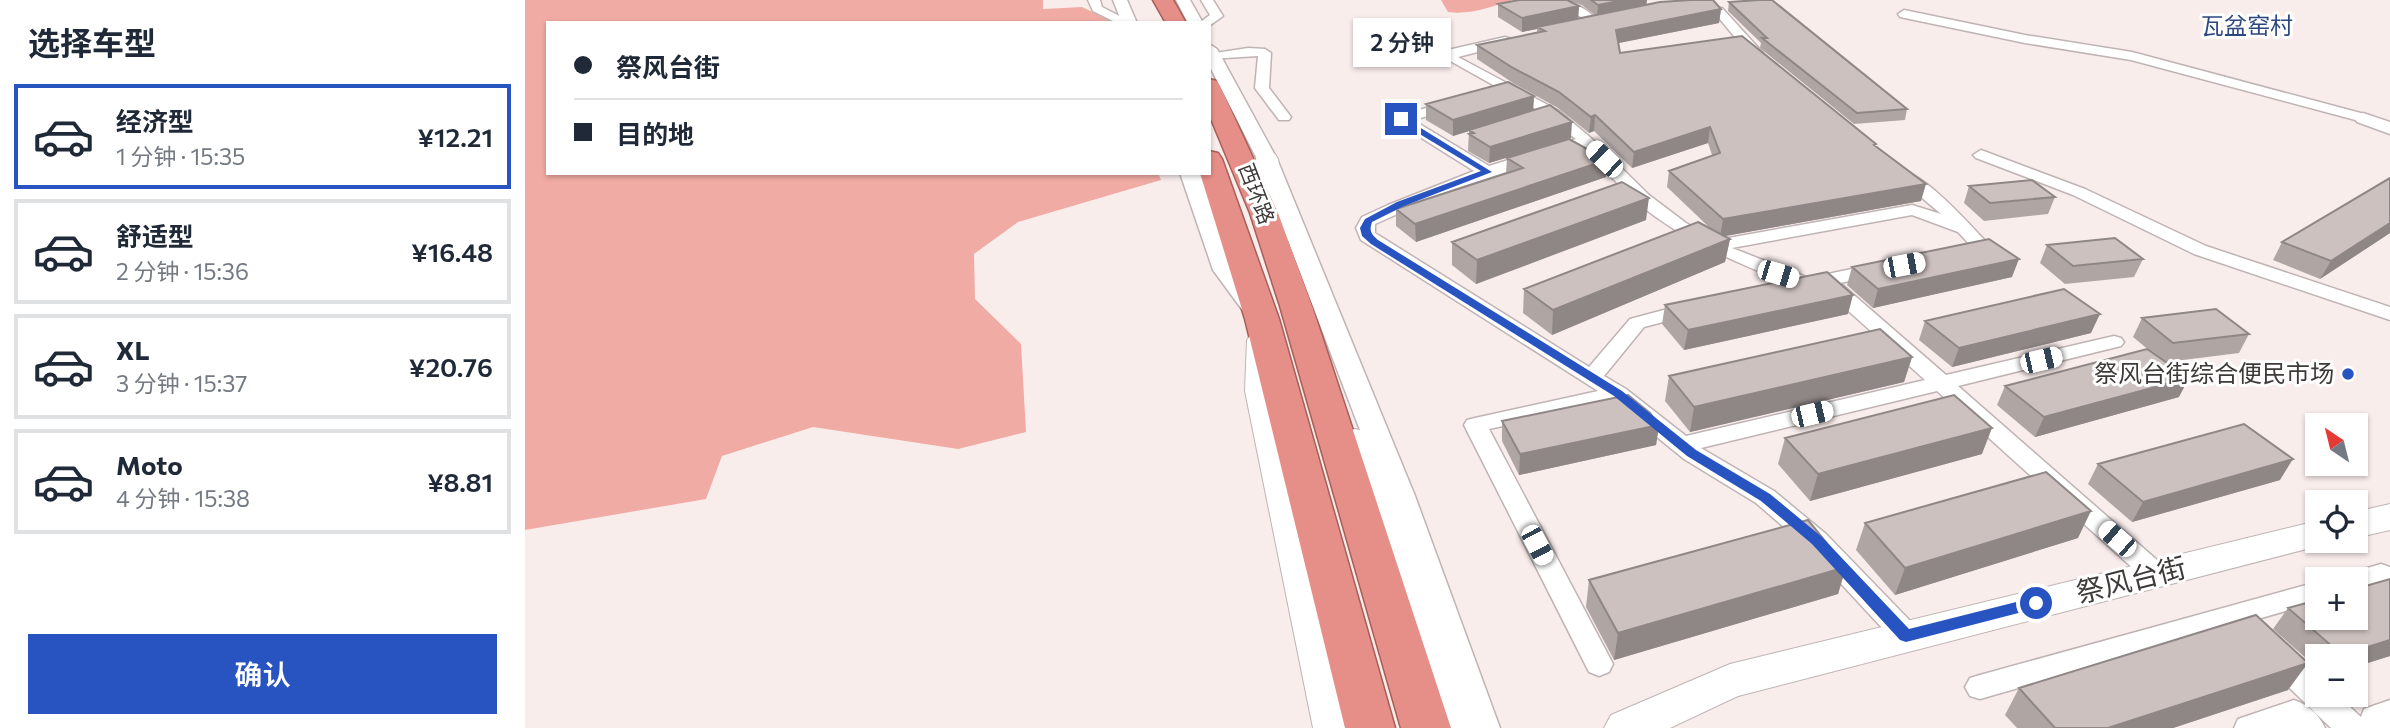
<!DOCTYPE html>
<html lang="zh">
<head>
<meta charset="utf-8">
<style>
  :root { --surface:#fff; --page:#f2f2f3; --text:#1f2937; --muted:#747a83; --line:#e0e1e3; --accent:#2854c2 }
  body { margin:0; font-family:Commissioner,"Noto Sans SC",sans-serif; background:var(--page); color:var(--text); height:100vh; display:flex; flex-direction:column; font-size:26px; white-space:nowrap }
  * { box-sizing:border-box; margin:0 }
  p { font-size:23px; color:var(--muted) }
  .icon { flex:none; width:38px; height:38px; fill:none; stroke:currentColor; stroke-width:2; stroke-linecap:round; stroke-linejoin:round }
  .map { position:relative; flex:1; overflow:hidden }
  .side { display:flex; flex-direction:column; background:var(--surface); width:525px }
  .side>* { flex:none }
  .banner { position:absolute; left:21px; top:21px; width:665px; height:154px; border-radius:0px; box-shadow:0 2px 5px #0004; display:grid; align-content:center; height:154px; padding:0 28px; background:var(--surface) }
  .needle { width:46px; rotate:325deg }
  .controls { position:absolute; left:1780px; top:413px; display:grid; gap:14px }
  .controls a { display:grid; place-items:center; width:63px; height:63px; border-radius:0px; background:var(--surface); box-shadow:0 2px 5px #0004; font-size:35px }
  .end { position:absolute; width:32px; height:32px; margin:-16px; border:9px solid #2854c2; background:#fff; box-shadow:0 0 0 4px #fff }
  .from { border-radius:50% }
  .bubble { position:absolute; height:49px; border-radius:0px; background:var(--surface); box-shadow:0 2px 5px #0004; font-size:23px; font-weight:600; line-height:49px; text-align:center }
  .car { position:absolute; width:21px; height:42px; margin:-21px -10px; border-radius:9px; box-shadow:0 0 5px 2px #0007; background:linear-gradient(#fff 24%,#345 0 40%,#fff 0 76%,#345 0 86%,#fff 0) }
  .banner b { display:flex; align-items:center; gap:24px; height:66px; font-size:26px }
  .banner b+b { border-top:2px solid var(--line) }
  .banner i { width:18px; height:18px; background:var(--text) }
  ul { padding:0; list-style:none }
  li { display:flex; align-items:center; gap:21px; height:105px; margin:0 14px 10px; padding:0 14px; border:4px solid var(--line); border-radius:0px }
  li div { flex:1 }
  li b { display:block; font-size:26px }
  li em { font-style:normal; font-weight:600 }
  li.active { border-color:var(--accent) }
  li>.icon { width:63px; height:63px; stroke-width:1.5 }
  h2 { padding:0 28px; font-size:32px; line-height:84px }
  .cta { display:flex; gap:14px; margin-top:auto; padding:14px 28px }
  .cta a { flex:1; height:80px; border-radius:0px; background:var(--accent); color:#fff; font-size:28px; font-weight:600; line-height:80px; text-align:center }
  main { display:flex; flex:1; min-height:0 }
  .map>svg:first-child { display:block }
  .forest { fill:#f0aca4 }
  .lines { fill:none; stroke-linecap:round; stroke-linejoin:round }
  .minor-casing { stroke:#bfb4b3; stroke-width:3 }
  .tertiary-casing { stroke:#bfb4b3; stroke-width:3 }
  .secondary-casing { stroke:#bfb4b3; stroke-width:2 }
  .trunk-casing { stroke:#a75f59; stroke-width:3 }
  .minor { fill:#fff; fill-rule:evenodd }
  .tertiary { fill:#fff; fill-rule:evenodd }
  .secondary { fill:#fff; fill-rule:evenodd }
  .trunk { fill:#e68f88; fill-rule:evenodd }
  .wall { fill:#afa6a4; fill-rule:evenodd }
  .shaded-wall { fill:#8f8786 }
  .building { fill:#ccc1bf; stroke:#8f8786; stroke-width:2 }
  .route { fill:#2854c2 }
  .poi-dot { fill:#2854c2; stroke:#fefefe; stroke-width:2.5 }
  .labels { text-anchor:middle; stroke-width:6; stroke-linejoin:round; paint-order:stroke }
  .far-street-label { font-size:21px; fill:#3e3a39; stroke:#fefefe }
  .far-quarter-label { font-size:23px; fill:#2d477f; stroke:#fefefe }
  .poi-label { font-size:24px; fill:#3e3a39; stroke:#fefefe; text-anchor:end }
  .near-street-label { font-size:28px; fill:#3e3a39; stroke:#fefefe }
</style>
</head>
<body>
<main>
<section class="side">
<h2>选择车型</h2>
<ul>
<li class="active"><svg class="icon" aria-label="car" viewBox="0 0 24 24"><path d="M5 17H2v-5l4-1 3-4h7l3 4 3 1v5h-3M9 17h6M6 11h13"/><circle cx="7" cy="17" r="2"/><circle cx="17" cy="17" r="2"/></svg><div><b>经济型</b><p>1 分钟 · 15:35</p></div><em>¥12.21</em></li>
<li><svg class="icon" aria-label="car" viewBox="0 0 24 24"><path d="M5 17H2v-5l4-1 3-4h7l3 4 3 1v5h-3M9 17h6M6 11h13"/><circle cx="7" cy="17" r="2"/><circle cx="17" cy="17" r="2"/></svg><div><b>舒适型</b><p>2 分钟 · 15:36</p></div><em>¥16.48</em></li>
<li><svg class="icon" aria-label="car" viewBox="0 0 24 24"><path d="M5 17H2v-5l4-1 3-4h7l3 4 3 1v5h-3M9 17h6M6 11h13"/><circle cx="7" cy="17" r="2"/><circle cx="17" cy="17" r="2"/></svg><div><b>XL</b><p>3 分钟 · 15:37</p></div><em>¥20.76</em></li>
<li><svg class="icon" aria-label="car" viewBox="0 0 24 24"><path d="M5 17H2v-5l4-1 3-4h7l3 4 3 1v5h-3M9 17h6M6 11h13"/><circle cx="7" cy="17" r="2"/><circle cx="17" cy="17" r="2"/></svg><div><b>Moto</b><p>4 分钟 · 15:38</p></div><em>¥8.81</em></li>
</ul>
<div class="cta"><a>确认</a></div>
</section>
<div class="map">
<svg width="1865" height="728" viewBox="0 0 1865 728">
  <rect width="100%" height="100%" fill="#f9edec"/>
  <path class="forest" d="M0 0H518V9L557 7 591 23H23V173H633L636 180 493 222 449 254 450 299 496 344 501 432 433 449 288 427 197 456 181 499 0 530Z
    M916 0H988C966 7 946 15 923 12Z"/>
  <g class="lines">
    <g class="minor-casing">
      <path id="minor" d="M563 0H575L577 7 608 23H592L568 11Z
        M676 0H688L698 16 684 26V23H674L685 15Z
        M1023 0C1042 0 1062 6 1073 22L1063 25 1058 18Z
        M1189 8H1197L1238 53V59H1228L1189 12Z
        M1379 10 1500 35 1607 52 1843 115 1845 118 1838 122 1606 60 1500 43 1375 17 1373 14Z
        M980 37 984 38V44L933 57 1034 111 1067 139 1124 195 1161 223 1192 240 1387 205 1416 214 1369 174 1371 171C1393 165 1449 229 1464 245L1467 249 1464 253 1440 258 1434 257 1431 253 1434 249 1446 246 1433 232 1387 215 1207 248 1284 278 1350 264 1357 266 1359 270 1357 274 1315 283 1421 375 1589 336 1596 338 1599 342 1596 346 1433 386 1640 567 1644 574 1640 581 1631 584 1622 581 1412 391 1176 448 1249 491 1301 534 1391 627 1395 635 1391 643 1381 646 1371 643 1283 548 1231 503 1159 459 1089 402 964 429 1088 664 1084 672 1074 676 1064 672 939 425 942 420 950 418 1073 391 836 240 831 228 837 217 863 205 949 171 871 122 869 119 871 116 928 101 933 102V108L888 120 964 166 1051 139 1009 108 920 58 923 50ZM1058 147C1077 166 1094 187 1114 204 1163 244 1218 265 1275 288L1283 290 1297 287 1400 380 1161 436 1101 389 1079 376 1119 327 1172 313 1175 309 1172 305 1165 303 1105 319 1064 367 850 233V224L929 189Z
        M723 48 740 49 746 53 744 88 766 117 764 120H754L730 88 733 56 684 59V54Z
        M1456 150 1560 189 1681 246 1865 307V320L1669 254 1548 195 1451 158 1448 155Z
        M1856 564 1865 567V581L1830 591V579H1818L1821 574Z
        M1792 582V602L1455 699 1445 696 1440 687 1445 678 1455 675Z
        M1752 646 1762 650 1792 677V695H1812L1836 717 1839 709 1865 700V728H1806L1742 666 1738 658 1742 650Z
        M1769 700C1783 705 1794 714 1800 728H1709L1713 719Z"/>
    </g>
    <g class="tertiary-casing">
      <path id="tertiary" d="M588 0H602L612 23H597Z
        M651 0H665L678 23H663Z
        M684 44 692 49 752 159 890 496 975 728H937L860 496 732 159 684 65Z
        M1838 113 1865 122V134L1832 122 1829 118Z
        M655 173H675L711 269 742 310 739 315 730 317 721 315 688 270Z"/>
    </g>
    <g class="secondary-casing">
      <path id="secondary" d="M742 152 750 154 753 159 765 239 761 244 752 247 743 244 739 239 731 159 734 154Z
        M736 331 746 334 750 340V391L832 728H788L720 391 722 340 726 334Z
        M830 429 842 432 846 440 888 551 949 728H905L852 551 814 440 818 432Z
        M1865 504V530L1830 538V512Z
        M1792 521V541H1806L1805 543 1213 696 1145 728H1079L1086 715 1205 664Z"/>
    </g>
    <g class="trunk-casing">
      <path id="trunk" d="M628 0H648L661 23H641Z
        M684 79 692 81 695 86 753 213 787 306 926 728H876L755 306 725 213 684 114Z
        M684 151 693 153 697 159 754 319 870 728H820L720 319 675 173H684Z"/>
    </g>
    <use href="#minor" class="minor"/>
    <use href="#tertiary" class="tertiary"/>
    <use href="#secondary" class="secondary"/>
    <use href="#trunk" class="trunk"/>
  </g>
  <path class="wall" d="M994 0H1122L1121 5 1196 9 1194 23 1093 43 1095 53 1351 146 1396 201 1199 236 1205 239 1200 262 1027 335 998 313 999 289 1187 230 1142 187 1144 171 1187 155 1183 143 1107 168 1069 131 1064 133 1033 108 988 83 952 59V45L1012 33V29L997 32 973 17V4ZM1044 1 1057 5 1070 15 1053 18 1054 6Z
    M1204 2 1382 109 1380 120 1329 124 1235 48 1236 43 1203 11Z
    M1009 96 1008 110 1046 138 964 163 943 151 944 131 928 136 901 120V104Z
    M982 158 1081 177 891 242 871 226V209L981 173Z
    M1865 178V233L1795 279 1748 260 1757 242Z
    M1444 186 1530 197 1523 214 1459 221 1439 203Z
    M1121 220 951 284 927 265V242Z
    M1522 245 1618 259 1609 277 1540 284 1515 263Z
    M1327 267 1487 277 1348 308 1322 285Z
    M1140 305 1323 314 1159 350 1137 324Z
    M1617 318 1724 334 1714 353 1642 362 1654 397 1510 437 1472 405 1480 386 1625 351 1608 337Z
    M1400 321 1566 333 1427 367 1394 340Z
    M1387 357 1379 382 1165 432 1140 401 1144 376Z
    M977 421 1134 425 1131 445 994 475 977 441Z
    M1260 438 1457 454 1285 501 1253 464Z
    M1573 464 1755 480 1607 522 1563 484Z
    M1340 523 1553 538 1370 595 1331 550Z
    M1321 567 1313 594 1089 660 1061 607 1064 580Z
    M1763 608 1865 656 1830 667V656H1792V668L1748 629Z
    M1494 688 1763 690 1648 728H1492L1480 715Z"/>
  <path class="shaded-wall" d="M1099 0H1122L1121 6 1072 16 1073 5Z
    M1054 6 1053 20 1012 27V29L997 32V18Z
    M1196 9 1194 23 1089 44 1091 30Z
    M1009 96 1008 111 944 130V131L928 136V120Z
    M1070 115 1069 131 1064 133 1066 117Z
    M1047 122 1046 138 964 163 965 147Z
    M1185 127 1183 143 1107 168 1109 152Z
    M1082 160 1081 177 891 242 890 224Z
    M1401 184 1396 201 1195 237 1198 219Z
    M1124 198 1121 220 951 284 952 260Z
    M1865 223V233L1795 279 1806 261Z
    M1205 239 1200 262 1027 335 1028 310Z
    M1494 259 1487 277 1348 308 1353 289Z
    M1328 295 1323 314 1159 350 1163 330Z
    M1575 314 1566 333 1427 367 1434 348Z
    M1387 357 1379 382 1165 432 1169 407Z
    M1664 378 1654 397 1510 437 1519 417Z
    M1134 425 1131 445 994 475 995 454Z
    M1467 428 1457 454 1285 501 1293 474Z
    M1768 459 1755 480 1607 522 1618 502Z
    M1566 511 1553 538 1370 595 1380 568Z
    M1321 567 1313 594 1089 660 1093 633Z
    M1865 640V656L1830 667V656H1816L1817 655Z
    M1783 663 1763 690 1648 728H1583Z"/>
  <path class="building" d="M994 0H1042L1054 6 997 18 973 4Z
    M1066 0H1099L1073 5Z
    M1166 0H1188L1196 9 1091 30 1095 53 1217 36 1351 144 1349 145 1401 184 1198 219 1144 171 1195 153 1185 127 1109 152 1070 115 1066 117 1034 92 988 68 952 45 1020 31 1012 27 1135 2Z
    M1234 0H1247L1382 109 1332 113 1237 38H1242L1204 2Z
    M983 82 1009 96 928 120 901 104Z
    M1025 105 1047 122 965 147 944 134 949 133 944 130Z
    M1044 139 1082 160 890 224 871 209 998 168 982 158Z
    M1865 178V223L1806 261 1757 242Z
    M1507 180 1530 197 1465 203 1444 186Z
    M1097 182 1124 198 952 260 927 242Z
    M1173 222 1205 239 1028 310 999 289Z
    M1590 238 1618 259 1548 266 1522 245Z
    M1464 239 1494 259 1353 289 1327 267Z
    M1302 272 1328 295 1163 330 1140 305Z
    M1539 289 1575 314 1434 348 1400 321Z
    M1691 309 1724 334 1648 343 1617 318Z
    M1355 329 1387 357 1169 407 1144 376Z
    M1622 349 1664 378 1519 417 1480 386Z
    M1103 395 1125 413 1134 425 995 454 977 421Z
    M1429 395 1467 428 1293 474 1260 438Z
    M1719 424 1768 459 1618 502 1573 464Z
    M1521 472 1566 511 1380 568 1340 523Z
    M1283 520 1321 567 1093 633 1064 580Z
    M1865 579V640L1817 655 1763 608 1792 600V618H1830V589Z
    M1731 615 1783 663 1583 728H1530L1494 688Z"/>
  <path class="route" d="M873 117H878L967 172 879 206 847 222C844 231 846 234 853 240L1097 391 1171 450 1245 494 1297 537 1384 629 1511 597 1517 599 1519 603 1517 607 1381 642 1375 640 1287 544 1236 501 1162 456 1089 396 846 244 837 236 835 228 840 219 872 202 956 171 873 121Z"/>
  <circle class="poi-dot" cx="1823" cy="374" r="7"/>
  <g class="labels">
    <g class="far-street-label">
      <text transform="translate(731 194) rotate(69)" y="7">西环路</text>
    </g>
    <g class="far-quarter-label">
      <text x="1722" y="34">瓦盆窑村</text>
    </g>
    <g class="poi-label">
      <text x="1809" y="382">祭风台街综合便民市场</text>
    </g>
    <g class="near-street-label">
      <text transform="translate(1606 580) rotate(-14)" y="10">祭风台街</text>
    </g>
  </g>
</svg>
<div class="controls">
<a><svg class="needle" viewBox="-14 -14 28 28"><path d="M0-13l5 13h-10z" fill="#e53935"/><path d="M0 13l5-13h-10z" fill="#747a83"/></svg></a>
<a><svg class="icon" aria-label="locate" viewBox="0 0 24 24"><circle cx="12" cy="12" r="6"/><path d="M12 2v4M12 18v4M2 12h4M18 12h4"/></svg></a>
<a>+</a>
<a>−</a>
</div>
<i class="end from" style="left:1511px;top:603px"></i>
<i class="end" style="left:876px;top:119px"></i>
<div class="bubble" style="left:828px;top:18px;width:98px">2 分钟</div>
<i class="car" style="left:1079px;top:159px;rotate:314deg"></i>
<i class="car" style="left:1379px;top:265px;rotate:79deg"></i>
<i class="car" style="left:1253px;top:274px;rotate:107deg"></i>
<i class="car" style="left:1516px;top:360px;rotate:77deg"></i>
<i class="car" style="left:1287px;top:414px;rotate:77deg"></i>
<i class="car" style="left:1592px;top:539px;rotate:311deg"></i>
<i class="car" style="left:1012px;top:545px;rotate:152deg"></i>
<div class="banner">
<b><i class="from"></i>祭风台街</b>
<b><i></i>目的地</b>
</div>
</div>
</main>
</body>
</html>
